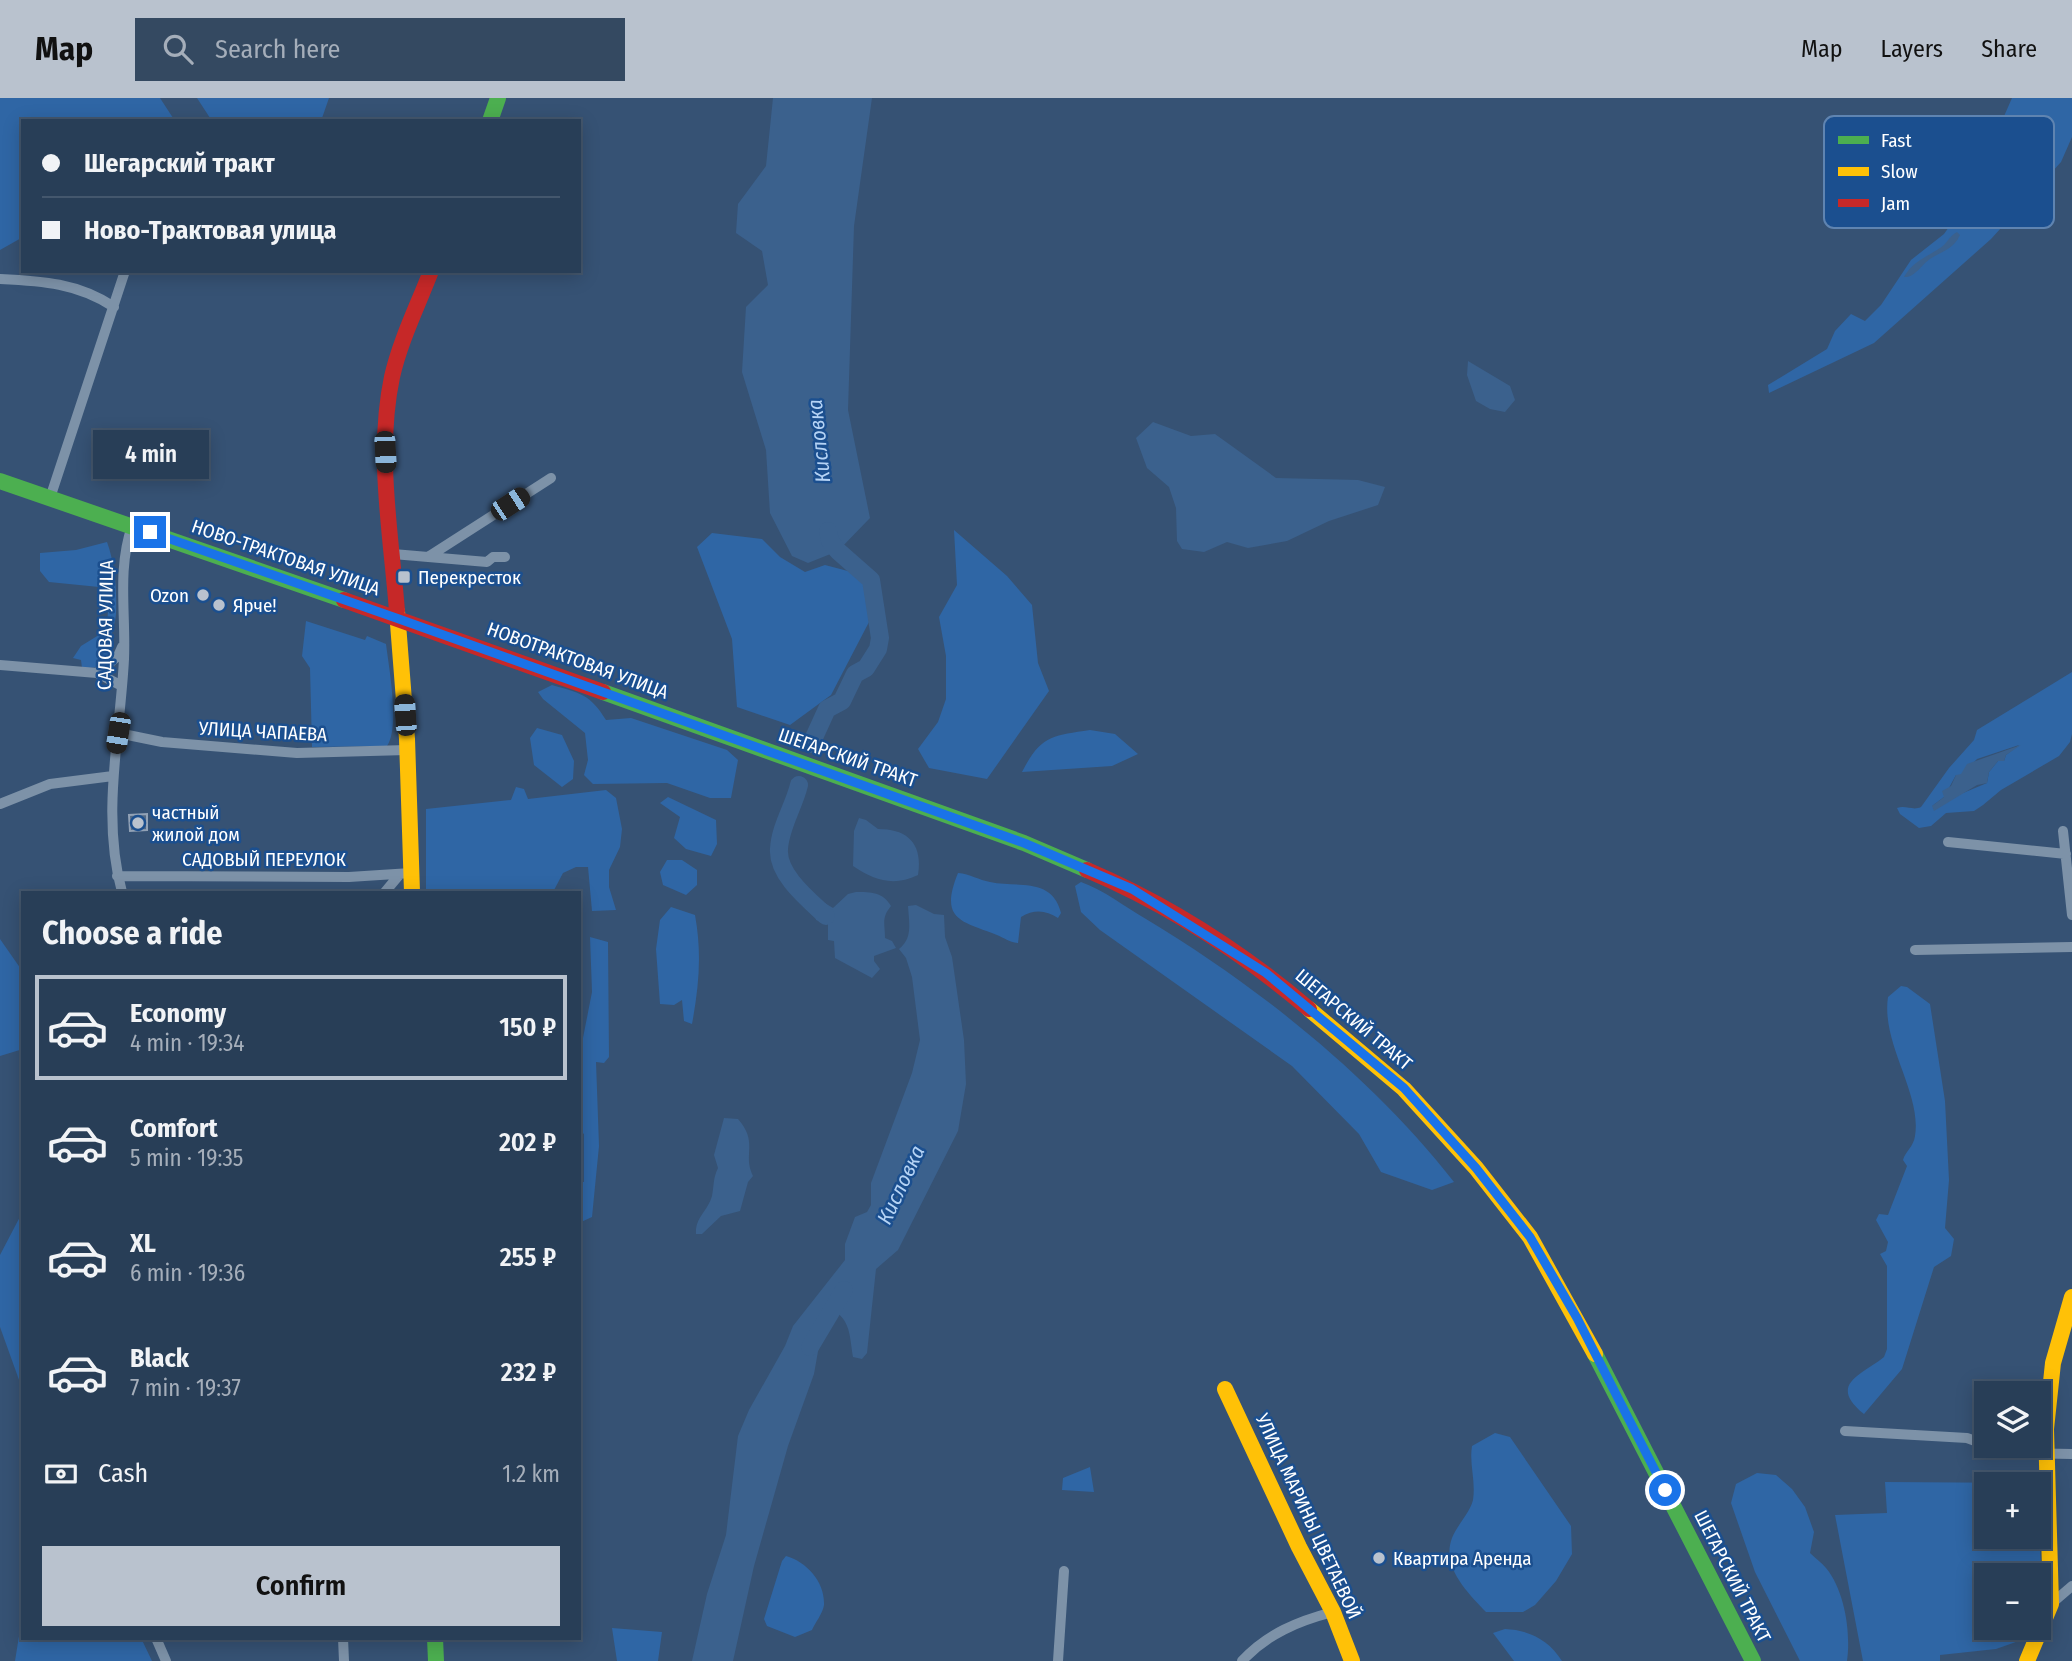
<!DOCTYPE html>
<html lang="en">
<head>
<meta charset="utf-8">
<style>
  :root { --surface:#283e57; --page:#344961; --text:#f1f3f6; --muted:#a5aeba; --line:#44576d; --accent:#b9c2ce }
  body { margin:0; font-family:"Fira Sans Condensed",sans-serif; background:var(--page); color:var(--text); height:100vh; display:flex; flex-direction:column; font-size:26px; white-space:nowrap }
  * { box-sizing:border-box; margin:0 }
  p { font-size:23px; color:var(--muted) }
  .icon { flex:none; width:38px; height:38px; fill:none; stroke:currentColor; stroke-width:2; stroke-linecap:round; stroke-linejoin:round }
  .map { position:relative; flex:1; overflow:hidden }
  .sheet { position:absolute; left:21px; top:793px; width:560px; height:749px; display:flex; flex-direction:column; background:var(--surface); border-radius:0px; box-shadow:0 4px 18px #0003,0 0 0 2px var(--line) }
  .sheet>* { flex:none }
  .top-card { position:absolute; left:21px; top:21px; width:560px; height:154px; border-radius:0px; box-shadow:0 4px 18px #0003,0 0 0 2px var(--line); display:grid; align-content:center; height:154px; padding:0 21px; background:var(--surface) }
  .fabs { position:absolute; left:1974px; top:1283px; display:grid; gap:14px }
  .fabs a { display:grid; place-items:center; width:77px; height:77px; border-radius:0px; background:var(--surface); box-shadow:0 4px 18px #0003,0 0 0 2px var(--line); font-size:35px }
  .end { position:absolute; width:32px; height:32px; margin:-16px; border:9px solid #1a73e8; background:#fff; box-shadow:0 0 0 4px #fff }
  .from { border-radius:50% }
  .bubble { position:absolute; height:49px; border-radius:0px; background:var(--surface); box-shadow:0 4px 18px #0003,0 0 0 2px var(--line); font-size:23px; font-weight:600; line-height:49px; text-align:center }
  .car { position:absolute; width:21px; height:42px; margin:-21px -10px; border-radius:9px; box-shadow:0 0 5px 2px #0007; background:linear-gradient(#222 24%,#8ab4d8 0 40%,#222 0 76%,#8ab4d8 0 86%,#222 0) }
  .top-card b { display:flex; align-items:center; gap:24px; height:66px; font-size:26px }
  .top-card b+b { border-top:2px solid var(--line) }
  .top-card i { width:18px; height:18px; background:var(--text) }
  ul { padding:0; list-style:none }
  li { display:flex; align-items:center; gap:21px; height:105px; margin:0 14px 10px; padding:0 7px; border:4px solid transparent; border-radius:0px }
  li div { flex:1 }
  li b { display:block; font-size:26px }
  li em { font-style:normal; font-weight:600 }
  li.on { border-color:var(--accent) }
  li>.icon { width:63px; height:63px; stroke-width:1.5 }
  h2 { padding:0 21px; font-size:32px; line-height:84px }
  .pay { display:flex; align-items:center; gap:18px; height:77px; padding:0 21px; font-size:26px }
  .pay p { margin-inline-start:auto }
  .action { display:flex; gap:14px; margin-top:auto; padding:14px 21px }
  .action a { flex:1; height:80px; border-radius:0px; background:var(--accent); color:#111; font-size:28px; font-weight:600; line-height:80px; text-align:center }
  header { display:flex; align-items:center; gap:42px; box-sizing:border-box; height:98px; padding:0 35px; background:var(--accent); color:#111 }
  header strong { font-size:33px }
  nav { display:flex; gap:38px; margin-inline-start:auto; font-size:24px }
  .search { width:490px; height:63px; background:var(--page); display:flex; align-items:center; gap:18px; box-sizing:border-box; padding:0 24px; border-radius:0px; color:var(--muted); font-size:26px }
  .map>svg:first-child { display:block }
  .green { fill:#2f66a5; fill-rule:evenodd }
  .water { fill:#3b618d }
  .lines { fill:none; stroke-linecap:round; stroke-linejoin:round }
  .river { stroke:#3b618d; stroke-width:18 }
  .building { fill:#526984; stroke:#92a2b6; stroke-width:2 }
  .street { stroke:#7d92a8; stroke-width:10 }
  .fast { stroke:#4caf50; stroke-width:16 }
  .slow { stroke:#ffc107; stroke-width:16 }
  .jam { stroke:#c62828; stroke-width:16 }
  .route { stroke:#1a73e8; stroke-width:9 }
  .poi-dot { fill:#b9c2ce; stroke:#1b4f8f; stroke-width:2.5 }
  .labels { text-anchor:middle; stroke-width:5; stroke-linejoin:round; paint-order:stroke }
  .street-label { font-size:19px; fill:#fff; stroke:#1b4f8f }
  .poi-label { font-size:19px; fill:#fff; stroke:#1b4f8f; text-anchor:start }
  .water-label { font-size:21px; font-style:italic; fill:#b5d3f5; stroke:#1b4f8f }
  .key { fill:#1b4f8f; stroke:#5f84b1; stroke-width:2 }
  .key-label { font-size:19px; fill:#fff }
</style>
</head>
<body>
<header>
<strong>Map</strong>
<div class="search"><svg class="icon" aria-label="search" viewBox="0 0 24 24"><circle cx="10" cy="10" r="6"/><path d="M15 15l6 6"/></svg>Search here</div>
<nav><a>Map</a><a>Layers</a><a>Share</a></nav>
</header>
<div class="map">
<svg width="2072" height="1563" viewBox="0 0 2072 1563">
  <rect width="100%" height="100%" fill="#365274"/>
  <path class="green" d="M0 0H160L175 23H23V139L0 152Z
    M197 0H329L321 23H212Z
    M2012 0H2072V39L2061 64 1991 141 1874 245 1769 295 1768 287 1827 251 1835 233 1851 216 1865 223 1881 207 1911 162 1944 136 1966 105Z
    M954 432 1007 478 1032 507 1038 565 1049 593 987 681 929 670 918 651 938 624 946 601V558L939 519 957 487Z
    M712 435 762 441 780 459 805 474 825 467 863 477 869 524 831 597 790 627 737 609 732 541 697 449Z
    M107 444C115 466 117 492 116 516 115 528 109 536 113 548 106 566 101 571 82 570L81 562 73 560 81 548 107 532 109 490 49 484 40 473V455L76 452Z
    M306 523 365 542 367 538 386 546C389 570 400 629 387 648L312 649 310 570 302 558Z
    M2072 574V636L2070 644 2059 658 2001 692 1983 707 1974 713 1946 715 1931 728 1919 730 1900 716 1897 710C1906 707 1913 713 1921 709L1949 670 1974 642 1977 632ZM2019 647 2006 657 2004 663H1998L1989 674 1987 685 1932 708 1944 699 1956 677H1961L1977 661Z
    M552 587C580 595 590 596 606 622L631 620 727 652 738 662 731 700H710L667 685 593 686 584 677 588 662 585 635 543 601 538 594Z
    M537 630 562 637 574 663 573 681 562 689 534 667 530 640Z
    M1090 632 1115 636 1138 656 1112 668 1022 674C1041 637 1052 638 1090 632Z
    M516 689 524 691 528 701 606 692 616 700 622 731 620 749 609 772V789L616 812 592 813 588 769H576L563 775 553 794H426V711L511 702Z
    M668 699 716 722 717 746 711 758 686 751 674 740 680 719 660 705Z
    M667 762H682L697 772V787L686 797 663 787 660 774Z
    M958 775C970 776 979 782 990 784 1016 790 1052 778 1061 815L1058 820C1046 812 1034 811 1021 819L1018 845C1008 844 1005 840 997 837 961 823 939 822 958 775Z
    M1081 784C1104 792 1125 809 1146 821 1259 889 1373 980 1454 1084L1432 1092 1381 1074 1359 1036 1292 968 1100 832 1081 814 1075 788Z
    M671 809 695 817C702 855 699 888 692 926L684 923 682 902 674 907 660 906 656 851 660 822Z
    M590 839 608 844 609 959 604 965 596 964 599 1048 592 1119 579 1125V1084H584V1036L579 1032V919L583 940 592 894Z
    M0 841 23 874V951L0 958Z
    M1901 888 1907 889 1930 906 1945 1003 1949 1082 1945 1130 1954 1141 1951 1158 1934 1169 1902 1271 1864 1316C1827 1286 1862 1277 1884 1259L1887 1251V1168L1880 1156 1886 1153 1888 1144 1876 1122 1879 1116 1888 1117 1907 1068 1903 1062C1905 1054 1914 1048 1915 1038 1922 995 1881 946 1888 899Z
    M23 1113V1293L0 1229V1157Z
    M1495 1335 1510 1339 1571 1428 1572 1456 1556 1483 1535 1507 1523 1514H1486C1468 1495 1441 1469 1452 1440 1457 1427 1470 1415 1473 1402 1476 1383 1469 1366 1472 1348Z
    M1090 1369 1094 1394 1062 1392 1063 1380Z
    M1757 1375 1776 1377 1792 1391 1805 1409 1814 1434 1810 1455C1815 1460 1822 1465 1826 1470 1845 1493 1851 1535 1847 1563H1800L1755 1474 1731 1405 1736 1386Z
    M1885 1384 2035 1385 1986 1386V1438L2039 1436 2044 1507 2039 1519V1477H1986V1530H2034L2030 1539 1996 1551 1940 1557V1563H1863L1835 1417 1887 1415Z
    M786 1458C807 1464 825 1484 824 1507 823 1515 815 1525 812 1532L795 1539 767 1528 764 1521 782 1463Z
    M23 1513V1540H141L152 1563H15Z
    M612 1530 662 1534 658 1563H617Z
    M1505 1531C1529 1532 1549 1542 1562 1563H1514L1493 1535Z"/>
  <path class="water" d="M773 0H872L854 128 848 312 870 420 838 453 808 465 792 458 770 415 766 352 742 274 746 209 768 187 762 153 736 135 738 106 766 68Z
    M1957 134 1960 137C1953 152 1942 153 1930 161 1921 167 1915 180 1904 179 1913 163 1925 160 1940 150 1947 146 1949 138 1957 134Z
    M1468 263 1510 288 1515 302 1505 314 1490 311 1476 303 1467 277Z
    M1153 324 1191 338 1215 336 1276 380 1358 382 1385 389 1378 407 1329 423 1287 443 1248 450 1227 444 1204 454 1182 451 1177 443 1176 410 1169 389 1147 370 1136 340Z
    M2021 647 2006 657 2004 663H1998L1989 674 1987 685 1977 687 1934 713 1932 708 1944 699 1942 693 1951 688 1956 677 1961 676 1967 666Z
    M859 720 866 722 878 731C908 731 923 746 918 777 893 789 874 782 853 768L854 733Z
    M856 794C871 794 883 794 891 808 881 820 885 826 885 840L892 843 896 850 874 858V863L880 871 872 880 835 860 834 843 828 842V826L816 822C815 814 810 810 809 802L818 801 833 810 848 796Z
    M916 807 934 816 944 817 945 839 952 859 964 942 966 986 958 1033 898 1152 876 1171 867 1255 862 1261 853 1259C849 1234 851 1220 826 1208L814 1276 788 1348 754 1468 733 1563H692L707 1496 726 1437 738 1338 749 1312 785 1248 793 1228 845 1162V1146L855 1119 867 1114 871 1107V1085L912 975 920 942 912 879 906 860 899 851C913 840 909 825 908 808Z
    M724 1020 738 1021C759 1045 742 1056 753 1078L748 1084 740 1113 721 1118 702 1136H696C695 1119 708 1113 712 1098 714 1088 713 1080 718 1070L714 1057Z"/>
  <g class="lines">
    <path class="river" d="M811 646 827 611 842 603 855 576 866 570 878 551 880 540 871 482 838 453 830 443 828 433
      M799 687C794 708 780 729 779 751 777 777 809 802 826 818
      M810 1249 844 1192"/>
  </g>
  <path class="building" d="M147 716V732L130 733 129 717Z"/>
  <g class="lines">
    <path class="street" d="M0 181C42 183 78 185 114 209
      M50 400 125 173
      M393 456 487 464 493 459H505
      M428 459 551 380
      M0 567 97 575 118 558 122 549
      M97 575 122 588
      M118 635 162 644 297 655 407 652
      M0 706 50 686 113 678
      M2063 733 2072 817
      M1948 744 2066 756
      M117 778 349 779 411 775
      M122 794C101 717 120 639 124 561 126 515 117 472 132 428
      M385 794 400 776
      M1915 852 2072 849
      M1845 1333 1967 1340 1986 1347
      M1989 1348 2013 1355 2072 1356
      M2051 1506 2072 1488
      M156 1540 166 1563
      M343 1540 344 1563
      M1058 1563 1064 1473
      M1242 1563C1267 1536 1298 1523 1333 1514"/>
    <path class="fast" d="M490 23 498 0
      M0 383 344 502
      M603 594 1024 745 1087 772
      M1595 1256 1753 1563
      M435 1540 436 1563"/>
    <path class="slow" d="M397 513 407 641 412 794
      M1309 911 1404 991 1476 1070 1530 1139 1595 1256
      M1225 1291 1299 1449 1333 1514 1352 1563
      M2027 1563 2051 1506 2046 1331 2053 1265 2072 1199"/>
    <path class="jam" d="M344 502 603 594
      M397 513C391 436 376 355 392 279 400 243 418 207 431 173
      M1087 772C1167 806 1243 855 1309 911"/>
  </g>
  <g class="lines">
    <path class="route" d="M150 434 399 521 1024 745 1132 791 1266 875 1404 990 1476 1070 1530 1139 1577 1220 1665 1392"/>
  </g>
  <g class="poi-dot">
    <rect x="397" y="472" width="14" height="14" rx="3.5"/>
    <circle cx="203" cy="497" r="7"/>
    <circle cx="219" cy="507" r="7"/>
    <circle cx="138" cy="725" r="7"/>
    <circle cx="1379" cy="1460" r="7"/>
  </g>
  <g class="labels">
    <g class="street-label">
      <text transform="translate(286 459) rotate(19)" y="7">НОВО-ТРАКТОВАЯ УЛИЦА</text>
      <text transform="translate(105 527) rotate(-89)" y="7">САДОВАЯ УЛИЦА</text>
      <text transform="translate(578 562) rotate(20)" y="7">НОВОТРАКТОВАЯ УЛИЦА</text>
      <text transform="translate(263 633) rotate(3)" y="7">УЛИЦА ЧАПАЕВА</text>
      <text transform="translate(848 659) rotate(19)" y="7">ШЕГАРСКИЙ ТРАКТ</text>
      <text x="264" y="768">САДОВЫЙ ПЕРЕУЛОК</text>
      <text transform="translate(1354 921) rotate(40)" y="7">ШЕГАРСКИЙ ТРАКТ</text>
      <text transform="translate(1309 1418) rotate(65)" y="7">УЛИЦА МАРИНЫ ЦВЕТАЕВОЙ</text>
      <text transform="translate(1733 1478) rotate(63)" y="7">ШЕГАРСКИЙ ТРАКТ</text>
    </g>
    <g class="poi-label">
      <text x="418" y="486">Перекресток</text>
      <text x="189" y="504" text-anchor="end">Ozon</text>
      <text x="233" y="514">Ярче!</text>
      <text x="152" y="721">частный<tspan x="152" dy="22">жилой дом</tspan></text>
      <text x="1393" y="1467">Квартира Аренда</text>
    </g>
    <g class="water-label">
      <text transform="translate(819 343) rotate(-96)" y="7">Кисловка</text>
      <text transform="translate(901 1087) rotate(-65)" y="7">Кисловка</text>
    </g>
  </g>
  <rect x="1824" y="18" width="230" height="112" rx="10" class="key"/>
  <rect x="1838" y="38" width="31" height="8" fill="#4caf50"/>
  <rect x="1838" y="69" width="31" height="9" fill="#ffc107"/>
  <rect x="1838" y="101" width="31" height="8" fill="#c62828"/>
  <g class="key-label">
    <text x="1881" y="49">Fast</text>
    <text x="1881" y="80">Slow</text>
    <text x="1881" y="112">Jam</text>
  </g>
</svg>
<div class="fabs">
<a><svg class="icon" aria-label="layers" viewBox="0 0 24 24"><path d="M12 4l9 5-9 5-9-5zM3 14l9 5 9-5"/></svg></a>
<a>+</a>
<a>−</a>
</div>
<i class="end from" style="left:1665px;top:1392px"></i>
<i class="end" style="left:150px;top:434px"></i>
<div class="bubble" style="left:93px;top:332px;width:116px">4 min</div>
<i class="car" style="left:385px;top:354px;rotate:177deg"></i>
<i class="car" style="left:510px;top:406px;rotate:57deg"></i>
<i class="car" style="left:405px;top:617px;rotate:356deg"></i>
<i class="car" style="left:118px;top:635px;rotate:189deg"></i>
<div class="top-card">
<b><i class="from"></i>Шегарский тракт</b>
<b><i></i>Ново-Трактовая улица</b>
</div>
<section class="sheet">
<h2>Choose a ride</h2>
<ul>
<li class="on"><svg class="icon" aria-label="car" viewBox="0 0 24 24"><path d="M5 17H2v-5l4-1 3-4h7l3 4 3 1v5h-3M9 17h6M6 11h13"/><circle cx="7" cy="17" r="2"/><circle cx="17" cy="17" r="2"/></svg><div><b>Economy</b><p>4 min · 19:34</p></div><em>150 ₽</em></li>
<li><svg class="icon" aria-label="car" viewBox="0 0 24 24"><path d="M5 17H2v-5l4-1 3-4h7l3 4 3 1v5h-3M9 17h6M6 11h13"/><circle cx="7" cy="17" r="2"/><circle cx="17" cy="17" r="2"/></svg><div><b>Comfort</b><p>5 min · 19:35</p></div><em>202 ₽</em></li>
<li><svg class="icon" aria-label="car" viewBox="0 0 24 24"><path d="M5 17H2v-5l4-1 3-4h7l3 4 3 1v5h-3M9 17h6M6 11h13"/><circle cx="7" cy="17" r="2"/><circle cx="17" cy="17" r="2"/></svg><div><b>XL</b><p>6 min · 19:36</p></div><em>255 ₽</em></li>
<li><svg class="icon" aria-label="car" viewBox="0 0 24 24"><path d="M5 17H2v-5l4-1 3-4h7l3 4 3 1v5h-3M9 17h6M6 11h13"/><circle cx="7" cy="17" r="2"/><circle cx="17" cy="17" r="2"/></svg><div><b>Black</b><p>7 min · 19:37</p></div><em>232 ₽</em></li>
</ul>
<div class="pay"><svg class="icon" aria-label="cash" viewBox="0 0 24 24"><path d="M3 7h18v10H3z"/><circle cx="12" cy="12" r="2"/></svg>Cash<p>1.2 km</p></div>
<div class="action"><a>Confirm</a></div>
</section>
</div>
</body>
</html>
